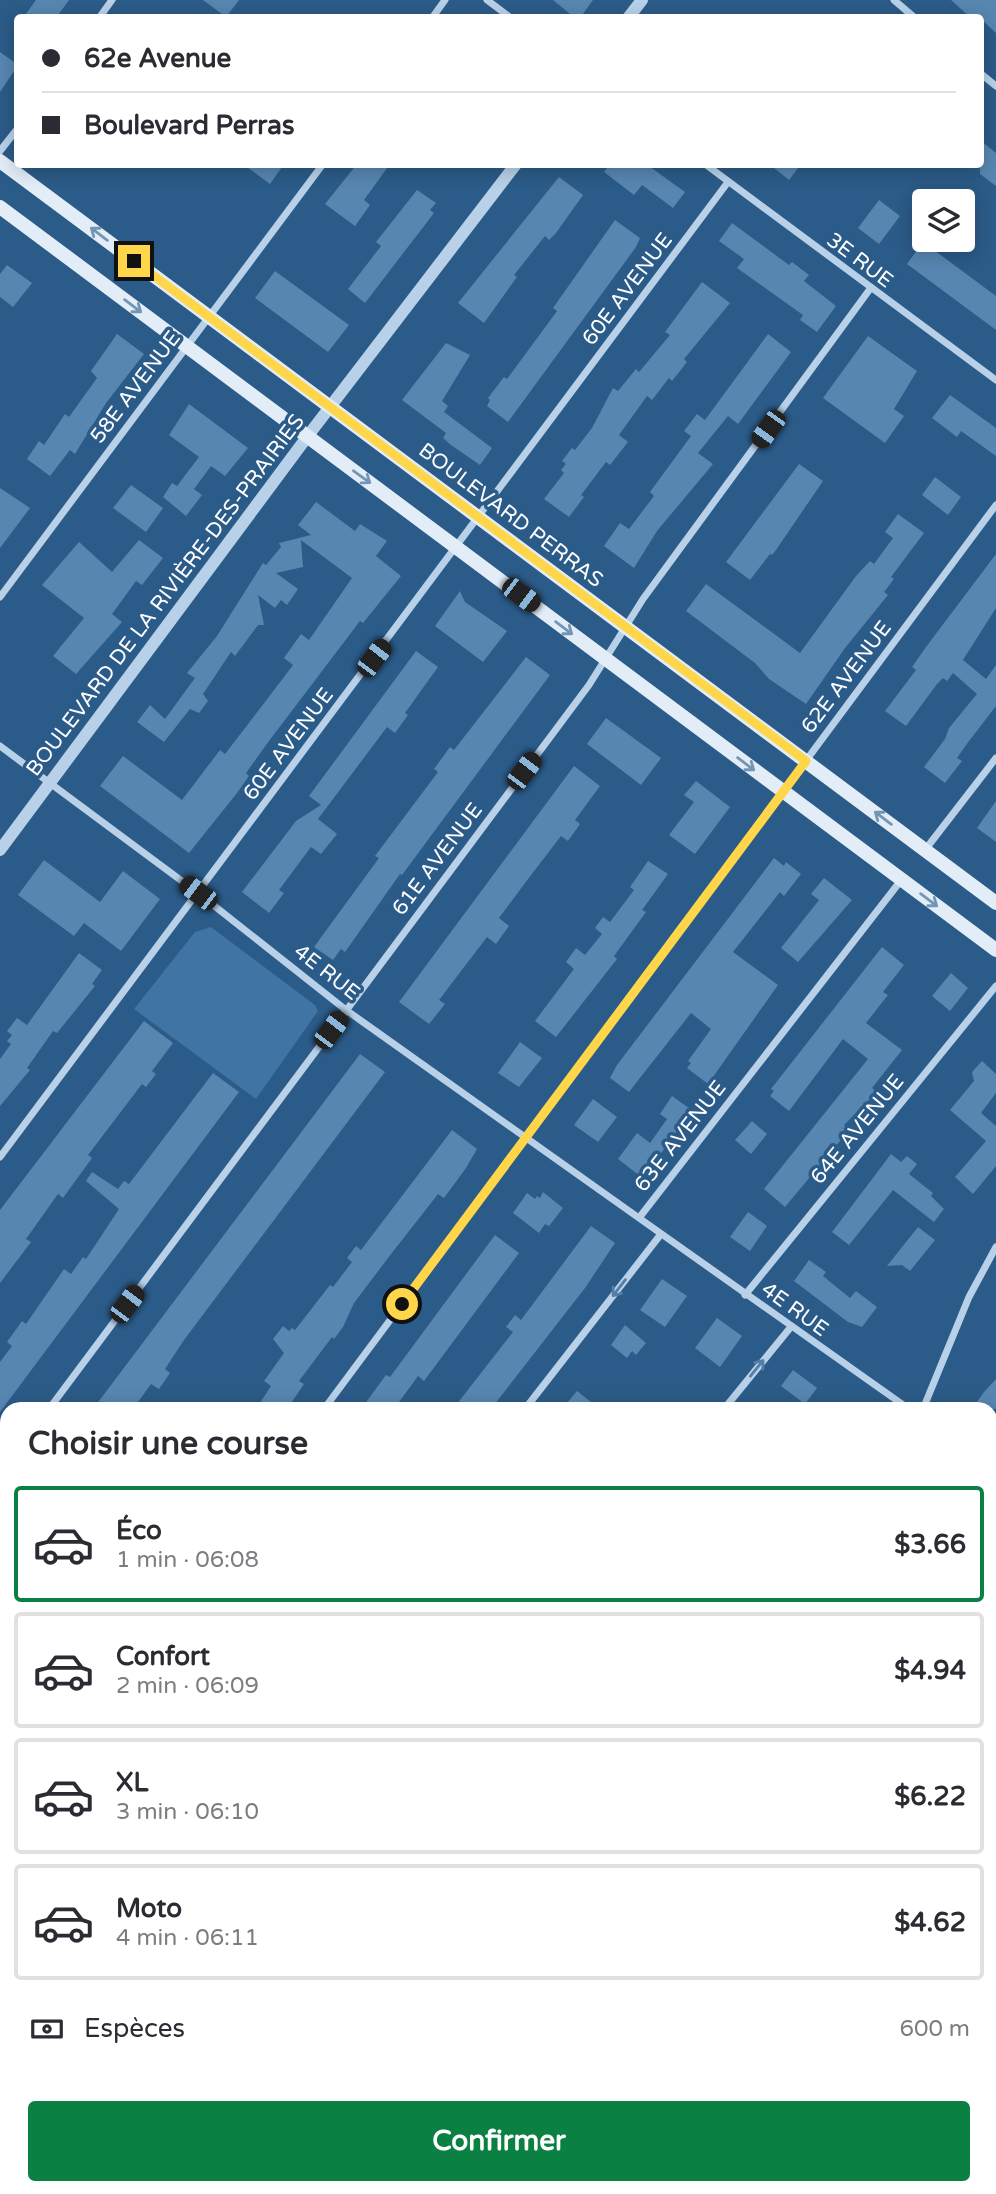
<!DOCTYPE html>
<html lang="fr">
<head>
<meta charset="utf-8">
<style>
  :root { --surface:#fff; --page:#f7f7f7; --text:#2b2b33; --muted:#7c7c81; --line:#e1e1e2; --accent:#0b8043 }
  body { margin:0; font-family:"Varela Round",sans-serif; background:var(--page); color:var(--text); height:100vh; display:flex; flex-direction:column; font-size:26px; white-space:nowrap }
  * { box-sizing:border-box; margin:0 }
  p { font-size:23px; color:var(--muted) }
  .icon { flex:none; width:38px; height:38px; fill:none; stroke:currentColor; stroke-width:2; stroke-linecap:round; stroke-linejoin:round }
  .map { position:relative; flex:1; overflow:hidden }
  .side { position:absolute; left:0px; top:1402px; width:998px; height:793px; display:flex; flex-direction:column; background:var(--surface); border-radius:21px 21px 0 0; box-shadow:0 4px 18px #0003 }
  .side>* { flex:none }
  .banner { position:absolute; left:14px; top:14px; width:970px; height:154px; border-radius:7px; box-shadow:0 4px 18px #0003; display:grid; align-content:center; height:154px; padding:0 28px; background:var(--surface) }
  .tools { position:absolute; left:912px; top:189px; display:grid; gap:14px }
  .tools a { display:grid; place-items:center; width:63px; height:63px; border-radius:7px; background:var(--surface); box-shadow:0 4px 18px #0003; font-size:35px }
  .end { position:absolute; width:32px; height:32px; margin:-16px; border:9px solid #ffd54a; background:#111; box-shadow:0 0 0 4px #111 }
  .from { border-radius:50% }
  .car { position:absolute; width:21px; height:42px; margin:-21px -10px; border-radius:9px; box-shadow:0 0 5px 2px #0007; background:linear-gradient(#222 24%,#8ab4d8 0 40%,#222 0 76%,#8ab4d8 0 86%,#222 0) }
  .banner b { display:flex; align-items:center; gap:24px; height:66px; font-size:26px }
  .banner b+b { border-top:2px solid var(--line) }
  .banner i { width:18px; height:18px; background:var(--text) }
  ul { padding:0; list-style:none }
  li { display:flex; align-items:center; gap:21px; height:116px; margin:0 14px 10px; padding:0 14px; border:4px solid var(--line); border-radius:7px }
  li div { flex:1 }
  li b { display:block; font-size:26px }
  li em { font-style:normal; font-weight:800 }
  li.active { border-color:var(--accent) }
  li>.icon { width:63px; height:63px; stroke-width:1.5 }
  h2 { padding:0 28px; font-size:32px; line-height:84px }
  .pay { display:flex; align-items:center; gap:18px; height:77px; padding:0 28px; font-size:26px }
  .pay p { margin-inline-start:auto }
  .action { display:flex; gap:14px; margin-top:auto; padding:14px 28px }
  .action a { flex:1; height:80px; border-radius:7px; background:var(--accent); color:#fff; font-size:28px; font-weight:800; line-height:80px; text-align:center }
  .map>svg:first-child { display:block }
  .green { fill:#4074a4 }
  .building { fill:#5786b1 }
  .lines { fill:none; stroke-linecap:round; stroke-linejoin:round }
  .minor { stroke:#b8d1e8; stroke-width:7 }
  .tertiary { stroke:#b8d1e8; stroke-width:12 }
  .secondary { stroke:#e2edf7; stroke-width:14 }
  .oneway { stroke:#7495b4 }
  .oneway2 { stroke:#557ea5 }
  .route { stroke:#ffd54a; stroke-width:9 }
  .labels { text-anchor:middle; stroke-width:7; stroke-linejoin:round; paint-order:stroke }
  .street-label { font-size:21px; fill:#fff; stroke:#2b5b88 }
</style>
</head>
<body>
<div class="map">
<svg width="996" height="2194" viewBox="0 0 996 2194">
  <rect width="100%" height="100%" fill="#2b5b88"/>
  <path class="green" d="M211 927 315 1005 318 1011 256 1099 134 1009 195 932Z
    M996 1822V2194H845L842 2188H990V1828Z
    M281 2188H660L674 2194H278Z
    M692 2188H793L800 2194H681Z"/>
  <path class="building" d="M36 0H69L56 18H23Z
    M203 0H239L226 17Z
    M553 0H593L580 18H575Z
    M951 0H996V33L980 18H971Z
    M0 52 18 65 0 92Z
    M980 140 996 153V186L980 174Z
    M243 164H284L270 184Z
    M357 164H390L364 200 370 205 355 226 325 204Z
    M610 164H646L685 192 673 208 642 185 634 195 604 172Z
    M769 164H801L789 180Z
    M559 177 583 195 556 233 549 240 545 236 514 275 517 277 484 323 458 303Z
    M417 190 436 203 430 210 434 213 365 303 348 289 381 246 376 242Z
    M879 200 900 216 879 244 858 228Z
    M615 220 640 238 636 247 508 422 487 406 490 400 488 398 504 377 507 379 510 375 557 311 553 308Z
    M732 223 789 265 792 262 809 275 804 281 836 306 817 332 800 320 803 315 737 268 744 259 719 241Z
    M923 242 996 296V330L907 264Z
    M7 265 32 283 13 307 0 297V274Z
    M275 271 349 325 328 352 255 298Z
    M702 282 730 303 684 359 687 362 672 381 669 378 652 400 647 396 619 435 628 442 610 465 606 462 581 495 584 497 569 517 544 499 564 473 561 470 566 464 562 461 572 448 575 450 592 428 613 388 618 391 636 369 639 372 670 335 665 332Z
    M117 334 144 354 106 403 75 454 70 450 50 476 27 459 39 441 44 445 65 414 69 417 97 378 91 371Z
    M768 334 791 352 738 424 728 416 698 453 713 464 657 531 634 568 604 546 620 523 629 529 654 496 650 492 691 436 684 431 697 414 705 420Z
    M868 336 917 371 894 409 904 416 885 443 823 398Z
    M446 343 470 355 442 401 448 406 444 412 492 448 480 465 451 445 443 438 446 433 402 400Z
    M950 395 996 428V456L961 431 957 437 932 418Z
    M189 404 248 448 225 476 211 466 194 489 202 495 186 516 163 497 172 483 177 486 199 457 169 435Z
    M799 464 823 481 776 550 772 555 770 554 750 580 726 562Z
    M935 477 961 497 948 515 922 495Z
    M131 485 163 508 146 532 113 508Z
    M0 488 30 508 0 548Z
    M316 502 355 531 360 524 387 541 376 556 401 576 363 623 360 621 269 741 246 773 249 776 237 793 189 853 100 786 123 756 182 800 220 750 225 754 268 698 293 665 284 658 301 634 309 640 352 578 301 540 303 567 276 573 298 589 287 605 281 600 275 608 258 595 264 625H258L235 656 231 652 203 694 208 701 199 713 190 709 164 742 137 722 150 705 165 719 195 678 187 673 217 636 263 563 266 565 281 547 279 543 311 535 298 525Z
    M898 514 924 533 891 577 894 579 884 592 888 595 845 648 806 704 769 679 755 663 686 611 706 584 800 653 856 576 870 561 874 564 893 538 885 532Z
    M139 540 163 558 142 585 136 581 112 614 122 622 76 674 53 656 84 618 42 585 79 542 112 572Z
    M996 554V608L963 660 986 679 996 665V706L966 745 957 758 962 761 945 783 924 767 945 739 949 728 977 694 953 673 947 681 943 678 937 684 906 726 885 711 916 670 912 667 926 647Z
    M460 591 465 602 507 631 483 662 435 626Z
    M416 651 438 667 405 713 408 715 395 733 387 727 318 819 337 834 321 854 311 847 279 890 284 893 269 913 242 892 296 821 321 805 309 796Z
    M526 657 550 675 402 875 400 874 345 952 341 949 333 960 314 947 379 858 375 856 438 772 434 769 450 747 454 750Z
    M606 718 661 758 641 785 587 744Z
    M574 766 600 786 575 820 580 824 568 841 561 836 525 883 499 918 509 926 496 944 487 937 439 1000 445 1004 429 1024 399 1002Z
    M696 781 730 807 695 854 669 835 694 802 684 795Z
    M996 801V842L977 828Z
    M774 858 784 866 786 862 801 874 784 896 780 892 733 952 778 985 708 1084 687 1068 691 1063 688 1061 711 1029 691 1013 629 1092 610 1078 617 1065Z
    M44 860 100 902 123 871 160 899 121 951 84 923 74 936 18 895Z
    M648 861 668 874 642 910 646 912 614 956 617 959 556 1037 535 1021 574 969 566 962 576 948 585 955 602 934 595 928 603 917 610 922 634 890 630 887Z
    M824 878 852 900 798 962 781 948 819 900 811 894Z
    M882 947 904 965 883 992 888 995 866 1023 902 1050 872 1088 877 1092 844 1125 850 1129 785 1207 764 1189 868 1059 843 1039 789 1111 770 1096 774 1091 771 1089Z
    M79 953 102 970 92 984 95 986 57 1033 53 1031 27 1068 30 1070 0 1106V1059L11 1044 7 1041 12 1035 7 1031 17 1018 27 1025Z
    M951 973 968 988 950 1011 932 996Z
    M144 1021 173 1043 152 1071 156 1074 146 1087 142 1084 88 1155 92 1158 63 1198 58 1194 26 1239 31 1242 0 1283V1210Z
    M520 1042 542 1058 519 1087 498 1073Z
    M360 1054 385 1072 184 1340 165 1369 170 1373 159 1389 151 1384 133 1409H93Z
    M982 1061 996 1074V1093L981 1113 996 1126V1166L973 1194 955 1177 986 1141 950 1110 974 1081 972 1072Z
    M213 1073 239 1092 0 1412V1362L12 1346 7 1342 22 1321 26 1324 64 1269 71 1274 83 1257 86 1259 119 1209 86 1181 92 1172 118 1189 124 1181 129 1184Z
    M672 1096 693 1111 646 1173 640 1176 618 1159 637 1133 650 1143 667 1119 660 1114Z
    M593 1099 617 1117 598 1142 574 1125Z
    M752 1121 767 1134 751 1154 735 1140Z
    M452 1130 477 1149 466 1168 444 1198 438 1194 388 1258 354 1303 343 1327 334 1339 332 1337 299 1381 304 1384 287 1409H256L271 1386 264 1381 284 1353 273 1339 283 1326 289 1331 292 1328 295 1330 330 1285 333 1287 352 1262 347 1258 356 1246 361 1250Z
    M891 1154 901 1162 907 1156 917 1164 909 1174 933 1193 931 1196 944 1209 934 1222 893 1190 849 1245 832 1232Z
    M543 1192 563 1208 549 1226 545 1224 539 1233 513 1213 527 1193 535 1199 537 1196 540 1198Z
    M748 1212 767 1226 750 1251 730 1237Z
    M591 1226 615 1243 585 1288 491 1409H453L513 1332 506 1327 515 1315 521 1320Z
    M918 1227 935 1240 910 1271 902 1265 887 1266Z
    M495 1235 519 1253 424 1381 418 1376 394 1409H361L386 1375 390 1377Z
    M809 1260 826 1272 823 1276 850 1298 856 1291 877 1307 862 1327 848 1322 794 1281Z
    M662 1279 687 1296 665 1327 640 1310Z
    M717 1318 742 1336 720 1367 695 1348Z
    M625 1325 646 1343 636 1355 632 1351 627 1358 611 1345Z
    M793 1370 817 1388 805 1404 781 1386Z
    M996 1379V1409H972L984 1392Z
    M577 1391 600 1409H562Z"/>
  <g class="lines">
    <path class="minor" d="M487 0 511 18
      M894 0 915 18
      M99 18 112 0
      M432 18 445 0
      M980 73 996 86
      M0 151 18 128
      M705 164 996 380
      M0 597 323 164
      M0 746 198 893 346 1010 639 1218
      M925 850 996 758
      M902 879 639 1218 909 1409
      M0 1157 728 182
      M745 1295 996 986
      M49 1409 589 685 643 599 870 289
      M324 1409 996 505
      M525 1409 661 1234
      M724 1409 790 1328
      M923 1409 969 1297 996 1247
      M0 1474 7 1464
      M990 1707 996 1702
      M0 1765 7 1770
      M0 1846 7 1837
      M0 2133 7 2124"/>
    <path class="tertiary" d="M628 18 642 0
      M0 850 307 437 516 164"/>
    <path class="secondary" d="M0 161 996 903
      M0 207 996 950"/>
  </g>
  <defs><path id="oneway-shaft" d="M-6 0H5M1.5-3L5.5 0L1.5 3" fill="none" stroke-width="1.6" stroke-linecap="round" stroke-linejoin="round" transform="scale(1.75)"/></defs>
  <g class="oneway">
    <use href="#oneway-shaft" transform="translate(99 234) rotate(-143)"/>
    <use href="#oneway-shaft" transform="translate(133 306) rotate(37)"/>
    <use href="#oneway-shaft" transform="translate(362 477) rotate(36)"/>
    <use href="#oneway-shaft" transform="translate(564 628) rotate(37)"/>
    <use href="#oneway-shaft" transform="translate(746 764) rotate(37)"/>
    <use href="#oneway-shaft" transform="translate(883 818) rotate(-143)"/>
    <use href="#oneway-shaft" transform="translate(929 900) rotate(37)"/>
  </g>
  <g class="oneway2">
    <use href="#oneway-shaft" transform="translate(619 1288) rotate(128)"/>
    <use href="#oneway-shaft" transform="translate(757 1368) rotate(-51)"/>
  </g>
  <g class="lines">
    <path class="route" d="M134 261 806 761 402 1304"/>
  </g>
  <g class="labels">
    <g class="street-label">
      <text transform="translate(860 260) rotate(37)" y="7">3E RUE</text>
      <text transform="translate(627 289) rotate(-53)" y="7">60E AVENUE</text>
      <text transform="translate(135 387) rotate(-53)" y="7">58E AVENUE</text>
      <text transform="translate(511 515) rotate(37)" y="7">BOULEVARD PERRAS</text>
      <text transform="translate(165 595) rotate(-53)" y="7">BOULEVARD DE LA RIVIÈRE-DES-PRAIRIES</text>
      <text transform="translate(846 677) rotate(-53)" y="7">62E AVENUE</text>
      <text transform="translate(288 744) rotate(-53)" y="7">60E AVENUE</text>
      <text transform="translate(437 859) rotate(-53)" y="7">61E AVENUE</text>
      <text transform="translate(327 972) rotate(38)" y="7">4E RUE</text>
      <text transform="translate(857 1129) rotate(-51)" y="7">64E AVENUE</text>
      <text transform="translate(680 1136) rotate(-52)" y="7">63E AVENUE</text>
      <text transform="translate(795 1309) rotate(36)" y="7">4E RUE</text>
    </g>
  </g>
</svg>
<div class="tools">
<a><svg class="icon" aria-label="layers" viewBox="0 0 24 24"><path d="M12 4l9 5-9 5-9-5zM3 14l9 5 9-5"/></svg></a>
</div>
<i class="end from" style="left:402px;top:1304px"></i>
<i class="end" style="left:134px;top:261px"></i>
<i class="car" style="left:768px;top:429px;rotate:216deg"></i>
<i class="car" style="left:521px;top:595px;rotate:127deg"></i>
<i class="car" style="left:374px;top:658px;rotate:37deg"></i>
<i class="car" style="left:524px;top:771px;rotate:37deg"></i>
<i class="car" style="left:198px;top:893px;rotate:307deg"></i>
<i class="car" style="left:331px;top:1030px;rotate:37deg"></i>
<i class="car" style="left:127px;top:1304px;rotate:37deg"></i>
<div class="banner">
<b><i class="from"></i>62e Avenue</b>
<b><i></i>Boulevard Perras</b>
</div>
<section class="side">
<h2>Choisir une course</h2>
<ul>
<li class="active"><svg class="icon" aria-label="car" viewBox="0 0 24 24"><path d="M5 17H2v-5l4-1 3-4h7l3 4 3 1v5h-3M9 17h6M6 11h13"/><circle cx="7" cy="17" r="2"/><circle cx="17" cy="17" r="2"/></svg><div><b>Éco</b><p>1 min · 06:08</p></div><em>$3.66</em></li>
<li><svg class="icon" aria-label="car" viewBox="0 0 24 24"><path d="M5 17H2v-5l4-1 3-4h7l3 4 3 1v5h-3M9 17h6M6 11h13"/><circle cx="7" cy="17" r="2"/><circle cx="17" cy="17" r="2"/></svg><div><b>Confort</b><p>2 min · 06:09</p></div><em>$4.94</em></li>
<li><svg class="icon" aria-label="car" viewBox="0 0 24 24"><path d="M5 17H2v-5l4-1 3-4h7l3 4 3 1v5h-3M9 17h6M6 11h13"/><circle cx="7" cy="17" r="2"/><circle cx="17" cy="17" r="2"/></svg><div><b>XL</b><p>3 min · 06:10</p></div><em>$6.22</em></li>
<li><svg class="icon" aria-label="car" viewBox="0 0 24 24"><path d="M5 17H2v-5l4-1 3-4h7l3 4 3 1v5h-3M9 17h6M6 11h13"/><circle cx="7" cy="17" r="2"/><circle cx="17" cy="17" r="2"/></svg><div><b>Moto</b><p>4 min · 06:11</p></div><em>$4.62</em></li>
</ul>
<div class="pay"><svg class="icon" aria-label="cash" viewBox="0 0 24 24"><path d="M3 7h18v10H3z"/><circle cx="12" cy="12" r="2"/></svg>Espèces<p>600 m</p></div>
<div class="action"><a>Confirmer</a></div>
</section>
</div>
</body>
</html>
